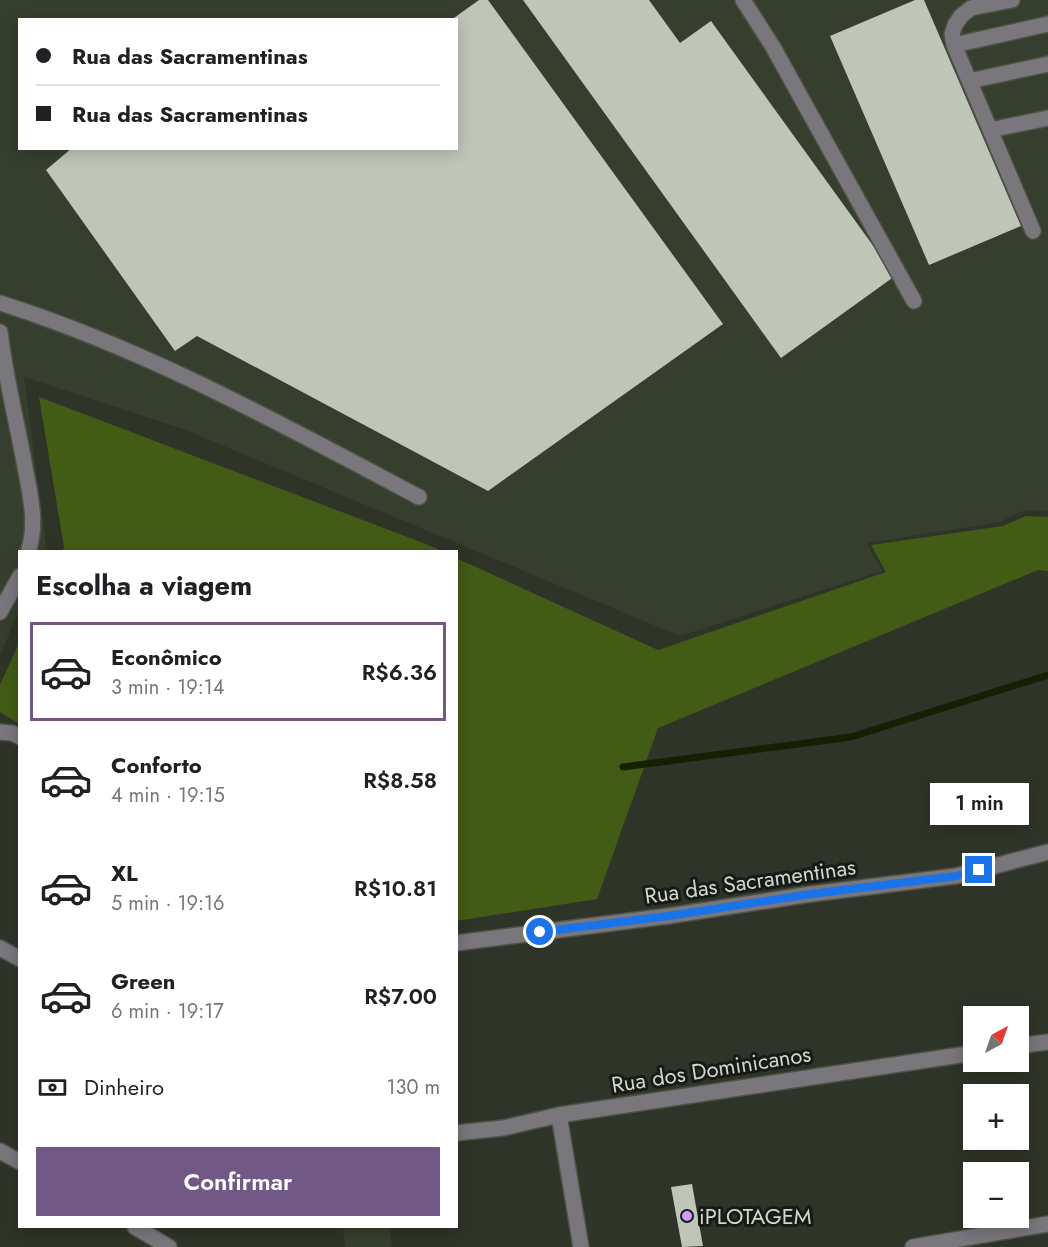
<!DOCTYPE html>
<html lang="pt">
<head>
<meta charset="utf-8">
<style>
  :root { --surface:#fff; --page:#f6f6f6; --text:#202124; --muted:#757577; --line:#e0e0e0; --accent:#715885 }
  body { margin:0; font-family:Jost,sans-serif; background:var(--page); color:var(--text); height:100vh; display:flex; flex-direction:column; font-size:22px; white-space:nowrap }
  * { box-sizing:border-box; margin:0 }
  p { font-size:20px; color:var(--muted) }
  .icon { flex:none; width:33px; height:33px; fill:none; stroke:currentColor; stroke-width:2; stroke-linecap:round; stroke-linejoin:round }
  .map { position:relative; flex:1; overflow:hidden }
  .panel { position:absolute; left:18px; top:550px; width:440px; height:678px; display:flex; flex-direction:column; background:var(--surface); border-radius:0px; box-shadow:0 3px 15px #0003 }
  .panel>* { flex:none }
  .banner { position:absolute; left:18px; top:18px; width:440px; height:132px; border-radius:0px; box-shadow:0 3px 15px #0003; display:grid; align-content:center; height:132px; padding:0 18px; background:var(--surface) }
  .needle { width:39px; rotate:40deg }
  .fabs { position:absolute; left:963px; top:1006px; display:grid; gap:12px }
  .fabs a { display:grid; place-items:center; width:66px; height:66px; border-radius:0px; background:var(--surface); box-shadow:0 3px 15px #0003; font-size:30px }
  .end { position:absolute; width:27px; height:27px; margin:-14px; border:8px solid #1a73e8; background:#fff; box-shadow:0 0 0 3px #fff }
  .from { border-radius:50% }
  .bubble { position:absolute; height:42px; border-radius:0px; background:var(--surface); box-shadow:0 3px 15px #0003; font-size:20px; font-weight:600; line-height:42px; text-align:center }
  .banner b { display:flex; align-items:center; gap:21px; height:57px; font-size:22px }
  .banner b+b { border-top:2px solid var(--line) }
  .banner i { width:15px; height:15px; background:var(--text) }
  ul { padding:0; list-style:none }
  li { display:flex; align-items:center; gap:18px; height:99px; margin:0 12px 9px; padding:0 6px; border:3px solid transparent; border-radius:0px }
  li div { flex:1 }
  li b { display:block; font-size:22px }
  li em { font-style:normal; font-weight:600 }
  li.active { border-color:var(--accent) }
  li>.icon { width:54px; height:54px; stroke-width:1.5 }
  h2 { padding:0 18px; font-size:27px; line-height:72px }
  .pay { display:flex; align-items:center; gap:15px; height:66px; padding:0 18px; font-size:22px }
  .pay p { margin-inline-start:auto }
  .action { display:flex; gap:12px; margin-top:auto; padding:12px 18px }
  .action a { flex:1; height:69px; border-radius:0px; background:var(--accent); color:#fff; font-size:24px; font-weight:600; line-height:69px; text-align:center }
  .map>svg:first-child { display:block }
  .built { fill:#363f2d; fill-rule:evenodd }
  .green { fill:#425c16 }
  .lines { fill:none; stroke-linecap:round; stroke-linejoin:round }
  .stream { stroke:#152003; stroke-width:7 }
  .building { fill:#bfc6b7 }
  .minor-casing { stroke:#4d5146; stroke-width:18 }
  .minor { stroke:#79767c; stroke-width:15 }
  .route { stroke:#1a73e8; stroke-width:8 }
  .poi-dot { fill:#d39cfc; stroke:#181b15; stroke-width:2 }
  .labels { text-anchor:middle; stroke-width:6; stroke-linejoin:round; paint-order:stroke }
  .street-label { font-size:22px; fill:#d3d7cf; stroke:#181b15 }
  .poi-label { font-size:22px; fill:#d3d7cf; stroke:#181b15; text-anchor:start }
</style>
</head>
<body>
<div class="map">
<svg width="1048" height="1247" viewBox="0 0 1048 1247">
  <rect width="100%" height="100%" fill="#2f3428"/>
  <path class="built" d="M0 0H1048V511L1025 510 1000 522 867 543 882 571 680 636 183 429 24 377 46 546 44 552H20L19 610 0 656ZM20 20H456V148H20Z
    M343 1227H389L392 1247H345Z"/>
  <path class="green" d="M39 397 426 544 444 552H62L64 547Z
    M1026 516 1048 517V571L1038 570 658 728 597 899 456 921V558L658 650 886 572 871 545 1003 526Z
    M19 643V724L0 712V685Z"/>
  <g class="lines">
    <path class="stream" d="M623 767 851 737 1048 675"/>
  </g>
  <path class="building" d="M479 0H488L723 324 488 491 197 336 175 351 46 170 72 148H456V20H451Z
    M523 0H649L680 43 711 21 895 276 781 358Z
    M915 0H924L1021 226 929 265 830 36Z
    M692 1184 703 1246 682 1247 671 1187Z"/>
  <g class="lines">
    <g class="minor-casing">
      <path id="minor" d="M743 0 773 47 914 301
        M1012 0 971 8 961 16 955 25 952 34 954 45 1033 231
        M954 45 1048 24
        M969 81 1048 64
        M990 130 1048 118
        M0 303C148 350 283 425 419 497
        M0 332C5 374 15 415 23 456 28 487 39 521 28 552
        M0 612 20 576
        M0 732 12 733 20 737
        M456 943 668 916 811 894 956 876 1048 852
        M0 948 20 959
        M1018 1046 1048 1042
        M559 1115 581 1247
        M456 1133 503 1128 559 1115 974 1053
        M0 1151 20 1162
        M135 1227 169 1247
        M913 1247 1048 1224"/>
    </g>
    <use href="#minor" class="minor"/>
  </g>
  <g class="lines">
    <path class="route" d="M540 932 668 916 811 894 956 876 979 870"/>
  </g>
  <circle class="poi-dot" cx="687" cy="1216" r="6"/>
  <g class="labels">
    <g class="street-label">
      <text transform="translate(750 881) rotate(-8)" y="8">Rua das Sacramentinas</text>
      <text transform="translate(711 1069) rotate(-9)" y="8">Rua dos Dominicanos</text>
    </g>
    <g class="poi-label">
      <text x="699" y="1224">iPLOTAGEM</text>
    </g>
  </g>
</svg>
<div class="fabs">
<a><svg class="needle" viewBox="-14 -14 28 28"><path d="M0-13l5 13h-10z" fill="#e53935"/><path d="M0 13l5-13h-10z" fill="#757577"/></svg></a>
<a>+</a>
<a>−</a>
</div>
<i class="end from" style="left:540px;top:932px"></i>
<i class="end" style="left:979px;top:870px"></i>
<div class="bubble" style="left:930px;top:783px;width:99px">1 min</div>
<div class="banner">
<b><i class="from"></i>Rua das Sacramentinas</b>
<b><i></i>Rua das Sacramentinas</b>
</div>
<section class="panel">
<h2>Escolha a viagem</h2>
<ul>
<li class="active"><svg class="icon" aria-label="car" viewBox="0 0 24 24"><path d="M5 17H2v-5l4-1 3-4h7l3 4 3 1v5h-3M9 17h6M6 11h13"/><circle cx="7" cy="17" r="2"/><circle cx="17" cy="17" r="2"/></svg><div><b>Econômico</b><p>3 min · 19:14</p></div><em>R$6.36</em></li>
<li><svg class="icon" aria-label="car" viewBox="0 0 24 24"><path d="M5 17H2v-5l4-1 3-4h7l3 4 3 1v5h-3M9 17h6M6 11h13"/><circle cx="7" cy="17" r="2"/><circle cx="17" cy="17" r="2"/></svg><div><b>Conforto</b><p>4 min · 19:15</p></div><em>R$8.58</em></li>
<li><svg class="icon" aria-label="car" viewBox="0 0 24 24"><path d="M5 17H2v-5l4-1 3-4h7l3 4 3 1v5h-3M9 17h6M6 11h13"/><circle cx="7" cy="17" r="2"/><circle cx="17" cy="17" r="2"/></svg><div><b>XL</b><p>5 min · 19:16</p></div><em>R$10.81</em></li>
<li><svg class="icon" aria-label="car" viewBox="0 0 24 24"><path d="M5 17H2v-5l4-1 3-4h7l3 4 3 1v5h-3M9 17h6M6 11h13"/><circle cx="7" cy="17" r="2"/><circle cx="17" cy="17" r="2"/></svg><div><b>Green</b><p>6 min · 19:17</p></div><em>R$7.00</em></li>
</ul>
<div class="pay"><svg class="icon" aria-label="cash" viewBox="0 0 24 24"><path d="M3 7h18v10H3z"/><circle cx="12" cy="12" r="2"/></svg>Dinheiro<p>130 m</p></div>
<div class="action"><a>Confirmar</a></div>
</section>
</div>
</body>
</html>
